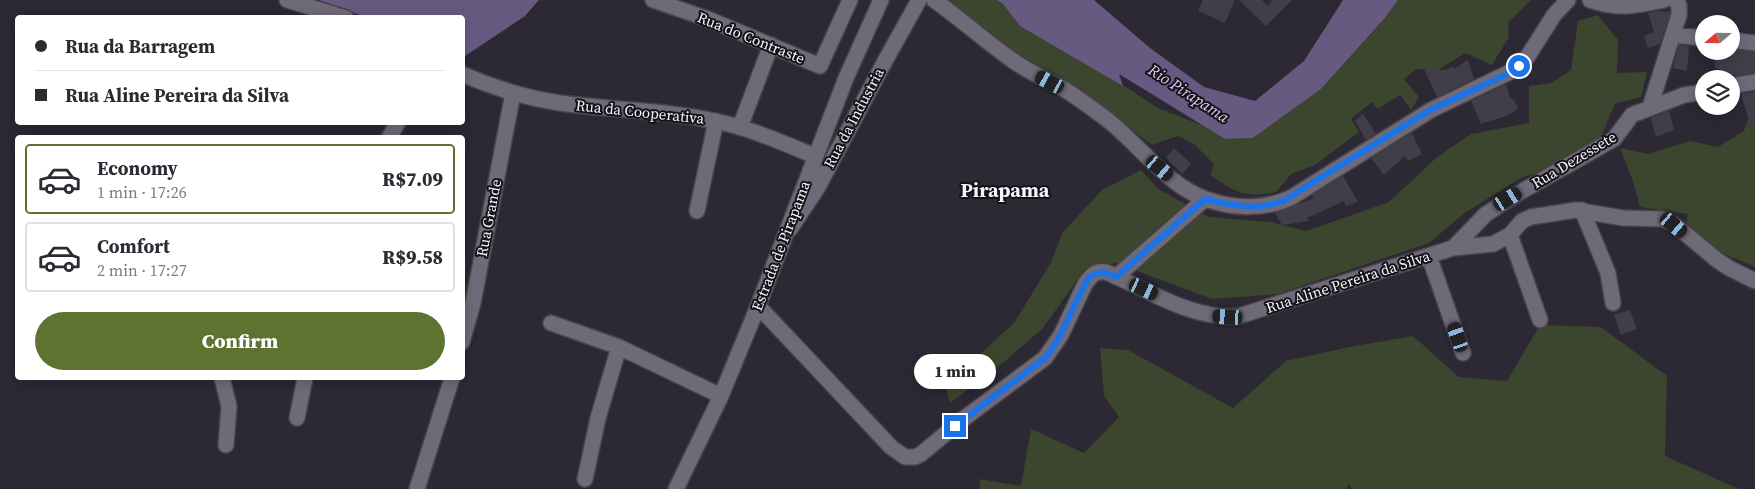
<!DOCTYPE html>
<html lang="en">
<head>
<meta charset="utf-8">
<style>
  :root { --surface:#fff; --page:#f7f7f7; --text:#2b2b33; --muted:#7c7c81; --line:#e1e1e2; --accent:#5f7331 }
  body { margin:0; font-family:"Source Serif 4",serif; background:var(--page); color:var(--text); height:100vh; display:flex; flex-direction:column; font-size:19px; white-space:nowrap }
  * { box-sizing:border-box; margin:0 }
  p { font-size:16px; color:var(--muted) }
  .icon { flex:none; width:28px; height:28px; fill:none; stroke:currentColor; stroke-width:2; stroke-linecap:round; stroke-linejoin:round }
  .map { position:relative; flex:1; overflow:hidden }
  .panel { position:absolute; left:15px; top:135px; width:450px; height:245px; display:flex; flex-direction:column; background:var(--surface); border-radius:5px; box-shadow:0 2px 12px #0003 }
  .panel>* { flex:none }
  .banner { position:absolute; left:15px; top:15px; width:450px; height:110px; border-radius:5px; box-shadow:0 2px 12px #0003; display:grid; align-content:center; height:110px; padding:0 20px; background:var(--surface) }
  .needle { width:32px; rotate:250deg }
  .tools { position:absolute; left:1695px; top:15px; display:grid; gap:10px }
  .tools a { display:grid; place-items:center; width:45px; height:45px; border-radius:50%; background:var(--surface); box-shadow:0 2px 12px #0003; font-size:25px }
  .end { position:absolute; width:22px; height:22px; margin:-11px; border:6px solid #1a73e8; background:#fff; box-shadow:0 0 0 2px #fff }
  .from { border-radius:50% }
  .bubble { position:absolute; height:35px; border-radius:18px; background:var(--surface); box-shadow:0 2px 12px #0003; font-size:16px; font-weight:800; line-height:35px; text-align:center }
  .car { position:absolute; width:15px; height:30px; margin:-15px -8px; border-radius:6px; box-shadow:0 0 4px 1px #0007; background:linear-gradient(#222 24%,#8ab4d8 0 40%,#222 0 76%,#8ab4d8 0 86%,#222 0) }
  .banner b { display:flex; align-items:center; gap:18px; height:48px; font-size:19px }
  .banner b+b { border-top:1px solid var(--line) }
  .banner i { width:12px; height:12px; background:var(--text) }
  ul { padding:9px 0 0; list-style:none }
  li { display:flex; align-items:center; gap:15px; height:70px; margin:0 10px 8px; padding:0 10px; border:2px solid var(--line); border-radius:5px }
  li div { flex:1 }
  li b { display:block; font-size:19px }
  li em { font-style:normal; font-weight:800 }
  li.current { border-color:var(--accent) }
  li>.icon { width:45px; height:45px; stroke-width:1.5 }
  .primary-button { display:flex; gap:10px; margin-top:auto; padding:10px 20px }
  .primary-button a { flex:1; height:58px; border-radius:30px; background:var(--accent); color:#fff; font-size:20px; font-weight:800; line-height:58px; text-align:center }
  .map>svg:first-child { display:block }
  .green { fill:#3c452d }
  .water { fill:#665a81 }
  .building { fill:#413e4a }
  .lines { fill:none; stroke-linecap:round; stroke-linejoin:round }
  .street-casing { stroke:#46434c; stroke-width:18 }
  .secondary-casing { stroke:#46434c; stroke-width:18 }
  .street { stroke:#6e6a77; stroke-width:15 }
  .secondary { stroke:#6e6a77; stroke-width:15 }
  .route { stroke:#1a73e8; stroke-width:6 }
  .labels { text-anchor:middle; stroke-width:4; stroke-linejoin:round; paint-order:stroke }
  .street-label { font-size:15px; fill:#f6f3fb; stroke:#141217 }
  .water-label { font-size:16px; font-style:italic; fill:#d9cef6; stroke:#141217 }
  .district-label { font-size:20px; font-weight:bold; fill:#f6f3fb; stroke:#141217 }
</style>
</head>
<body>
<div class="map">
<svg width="1755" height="489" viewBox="0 0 1755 489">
  <rect width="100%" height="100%" fill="#2c2834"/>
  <path class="green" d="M950 0H997L1003 4 1020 26 1046 41 1089 63 1158 108 1204 126 1225 139 1253 138 1321 89 1382 22 1398 0H1531L1508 23 1509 37 1492 65 1465 53 1438 70 1416 69 1404 79 1419 97 1411 110 1400 95 1378 109 1372 102 1351 119 1359 132 1315 165 1291 174 1276 192C1244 198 1237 193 1210 175L1214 164 1194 144 1178 136 1152 145 1074 85 1014 52 980 28Z
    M1598 15 1618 40 1617 73 1647 72 1641 97 1615 104 1602 134 1585 156 1521 178 1466 212 1429 243 1278 294 1212 299 1116 263 1085 269 1043 328 1004 362 950 403 945 386 1014 323 1050 264 1063 232 1102 190 1141 170 1158 189 1209 217 1271 222 1306 231 1389 202 1437 157 1471 134 1529 123V86L1551 83 1571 70 1578 21Z
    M1755 115V267L1717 251 1686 225 1688 214 1640 207 1634 184 1620 148 1648 154 1690 141 1718 147 1744 131 1749 116Z
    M1540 325 1601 327 1667 376 1665 456 1739 489H1352L1349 484 1346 489H980V479L1021 486 1031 429 1084 453 1119 417 1104 396 1100 348 1128 350 1233 408 1286 361 1349 347 1413 336 1459 377 1507 381Z"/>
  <path class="water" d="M319 0H539L525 16 465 56 463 55 462 18 365 17Z
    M997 0H1094L1150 48 1204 87 1255 101 1304 61 1343 0H1398L1385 18 1321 89 1253 138 1225 139 1119 74 1123 86 1020 26 1003 4Z"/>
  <path class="building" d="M1203 0H1235L1225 23 1198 11Z
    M1239 0H1262L1268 6 1272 0H1292L1266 26Z
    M1657 11 1670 12V14L1660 44 1648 48 1644 36 1654 32 1648 13Z
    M1679 45 1689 46 1687 71 1673 68Z
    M1731 49 1755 52V73L1736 76 1715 68V51H1731Z
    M1468 60 1474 79 1437 97 1424 69 1447 70 1453 66 1454 69Z
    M1506 84 1510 98 1514 100 1518 109 1506 116 1481 124 1471 101Z
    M1755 92V130H1752L1741 94Z
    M1669 111 1674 130 1656 137 1651 118Z
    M1363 114 1376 134 1366 140 1355 121Z
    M1412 133 1422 154 1408 161 1405 156 1384 175 1371 158Z
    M1174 148 1191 164 1182 174 1166 158Z
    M1343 176 1358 202 1346 206 1344 201 1307 218 1309 221 1282 225 1275 213 1314 198 1312 195Z
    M1630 310 1637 329 1621 335 1614 315Z"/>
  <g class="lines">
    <g class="street-casing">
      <path id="street" d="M653 0 708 19 820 66 850 0
        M934 0C961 19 985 41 1012 60 1027 71 1043 78 1059 86 1076 96 1093 109 1109 121 1140 146 1168 186 1206 199 1233 209 1266 210 1292 197L1431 110 1512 71 1528 56 1554 15 1568 0
        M1590 0C1617 10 1637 6 1664 0
        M1673 35 1704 38
        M1731 40 1755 43
        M1731 86 1755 82
        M1650 107 1679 15V5L1675 0
        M740 127 771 45
        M389 138 398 122
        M1582 210 1608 273 1613 303
        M697 211 716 121
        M790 229 818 187 885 61 919 0
        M1510 235 1540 320
        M1453 248 1486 214 1524 190 1614 139 1632 115 1684 95 1704 92
        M1429 256 1463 353
        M1116 277 1205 199
        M758 306 891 447 905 457H915L921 454 966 417 1045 358 1061 335 1085 284C1091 276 1095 270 1106 272 1146 289 1194 321 1239 316L1453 248 1493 244 1510 235 1522 221 1531 217 1576 210 1623 218 1663 219 1675 225 1717 260 1729 268 1755 281
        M551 323 619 347 721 396
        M462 342 473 303 513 93
        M222 378 229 406 226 445
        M297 418 305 378
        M585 479 598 418 619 347
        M417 489 452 378"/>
    </g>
    <g class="secondary-casing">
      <path id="secondary" d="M287 0 346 18
        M462 74C494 88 526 98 560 103 612 110 664 110 715 121 750 128 783 143 815 156
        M676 489 721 396 758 306 846 78 881 0"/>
    </g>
    <use href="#street" class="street"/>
    <use href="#secondary" class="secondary"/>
  </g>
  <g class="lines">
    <path class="route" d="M955 426 1045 358C1066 333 1073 302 1090 276L1102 272 1116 277 1205 199C1230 205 1259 211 1283 201L1430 110 1503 76 1519 66"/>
  </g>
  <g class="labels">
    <g class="street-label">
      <text transform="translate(751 38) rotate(22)" y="5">Rua do Contraste</text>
      <text transform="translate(640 112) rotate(6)" y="5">Rua da Cooperativa</text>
      <text transform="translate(854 118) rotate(-62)" y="5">Rua da Industria</text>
      <text transform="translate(1574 160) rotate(-31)" y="5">Rua Dezessete</text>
      <text transform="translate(489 218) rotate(-79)" y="5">Rua Grande</text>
      <text transform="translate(781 246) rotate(-69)" y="5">Estrada de Pirapama</text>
      <text transform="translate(1348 282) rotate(-18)" y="5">Rua Aline Pereira da Silva</text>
    </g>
    <g class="water-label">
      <text transform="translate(1189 93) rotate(33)" y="6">Rio Pirapama</text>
    </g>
    <g class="district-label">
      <text x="1005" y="197">Pirapama</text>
    </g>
  </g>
</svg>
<div class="tools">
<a><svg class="needle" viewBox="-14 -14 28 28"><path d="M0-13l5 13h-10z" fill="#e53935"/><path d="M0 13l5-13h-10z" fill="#7c7c81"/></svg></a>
<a><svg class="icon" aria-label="layers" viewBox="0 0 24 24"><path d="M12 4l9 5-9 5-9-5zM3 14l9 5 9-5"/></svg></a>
</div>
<i class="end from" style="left:1519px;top:66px"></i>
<i class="end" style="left:955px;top:426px"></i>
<div class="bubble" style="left:914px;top:354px;width:82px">1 min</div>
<i class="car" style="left:1050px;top:82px;rotate:298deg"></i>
<i class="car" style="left:1160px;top:168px;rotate:130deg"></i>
<i class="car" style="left:1508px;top:199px;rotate:59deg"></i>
<i class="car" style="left:1674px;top:225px;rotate:130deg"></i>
<i class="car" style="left:1144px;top:289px;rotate:115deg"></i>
<i class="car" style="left:1228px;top:317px;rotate:273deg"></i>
<i class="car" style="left:1458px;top:337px;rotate:341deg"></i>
<div class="banner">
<b><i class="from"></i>Rua da Barragem</b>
<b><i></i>Rua Aline Pereira da Silva</b>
</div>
<section class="panel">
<ul>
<li class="current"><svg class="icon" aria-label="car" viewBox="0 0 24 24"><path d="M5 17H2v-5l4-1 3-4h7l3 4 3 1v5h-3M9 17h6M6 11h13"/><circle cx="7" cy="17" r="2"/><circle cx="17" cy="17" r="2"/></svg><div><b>Economy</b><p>1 min · 17:26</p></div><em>R$7.09</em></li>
<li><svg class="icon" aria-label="car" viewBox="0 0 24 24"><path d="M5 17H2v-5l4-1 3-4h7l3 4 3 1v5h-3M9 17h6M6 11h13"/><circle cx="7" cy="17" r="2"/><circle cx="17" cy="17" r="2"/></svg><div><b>Comfort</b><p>2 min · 17:27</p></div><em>R$9.58</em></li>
</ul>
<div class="primary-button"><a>Confirm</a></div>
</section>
</div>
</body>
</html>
